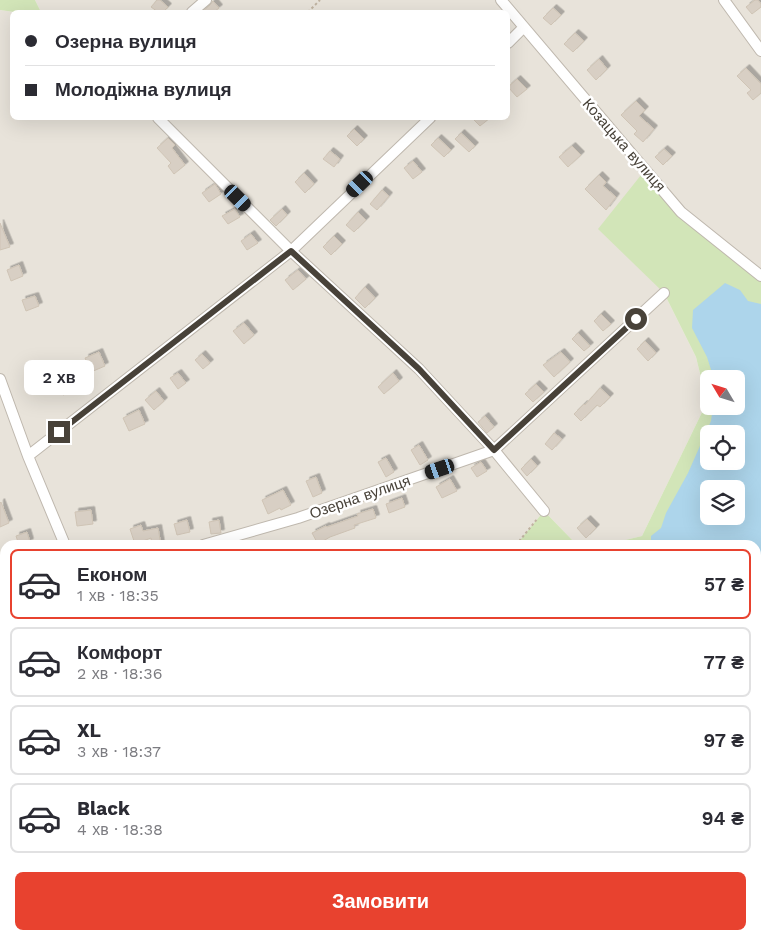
<!DOCTYPE html>
<html lang="uk">
<head>
<meta charset="utf-8">
<style>
  :root { --surface:#fff; --page:#f7f7f7; --text:#2b2b33; --muted:#7c7c81; --line:#e1e1e2; --accent:#e8422f }
  body { margin:0; font-family:"Work Sans",sans-serif; background:var(--page); color:var(--text); height:100vh; display:flex; flex-direction:column; font-size:19px; white-space:nowrap }
  * { box-sizing:border-box; margin:0 }
  p { font-size:16px; color:var(--muted) }
  .icon { flex:none; width:28px; height:28px; fill:none; stroke:currentColor; stroke-width:2; stroke-linecap:round; stroke-linejoin:round }
  .map { position:relative; flex:1; overflow:hidden }
  .sheet { position:absolute; left:0px; top:540px; width:761px; height:400px; display:flex; flex-direction:column; background:var(--surface); border-radius:15px 15px 0 0; box-shadow:0 5px 20px #0002 }
  .sheet>* { flex:none }
  .banner { position:absolute; left:10px; top:10px; width:500px; height:110px; border-radius:8px; box-shadow:0 5px 20px #0002; display:grid; align-content:center; height:110px; padding:0 15px; background:var(--surface) }
  .needle { width:32px; rotate:308deg }
  .fabs { position:absolute; left:700px; top:370px; display:grid; gap:10px }
  .fabs a { display:grid; place-items:center; width:45px; height:45px; border-radius:8px; background:var(--surface); box-shadow:0 5px 20px #0002; font-size:25px }
  .end { position:absolute; width:22px; height:22px; margin:-11px; border:6px solid #484239; background:#fff; box-shadow:0 0 0 2px #fff }
  .from { border-radius:50% }
  .bubble { position:absolute; height:35px; border-radius:8px; background:var(--surface); box-shadow:0 5px 20px #0002; font-size:16px; font-weight:600; line-height:35px; text-align:center }
  .car { position:absolute; width:15px; height:30px; margin:-15px -8px; border-radius:6px; box-shadow:0 0 4px 1px #0007; background:linear-gradient(#222 24%,#8ab4d8 0 40%,#222 0 76%,#8ab4d8 0 86%,#222 0) }
  .banner b { display:flex; align-items:center; gap:18px; height:48px; font-size:19px }
  .banner b+b { border-top:1px solid var(--line) }
  .banner i { width:12px; height:12px; background:var(--text) }
  ul { padding:9px 0 0; list-style:none }
  li { display:flex; align-items:center; gap:15px; height:70px; margin:0 10px 8px; padding:0 5px; border:2px solid var(--line); border-radius:8px }
  li div { flex:1 }
  li b { display:block; font-size:19px }
  li em { font-style:normal; font-weight:600 }
  li.selected { border-color:var(--accent) }
  li>.icon { width:45px; height:45px; stroke-width:1.5 }
  .button { display:flex; gap:10px; margin-top:auto; padding:10px 15px }
  .button a { flex:1; height:58px; border-radius:8px; background:var(--accent); color:#fff; font-size:20px; font-weight:600; line-height:58px; text-align:center }
  .map>svg:first-child { display:block }
  .residential { fill:#e8e3da }
  .green { fill:#d2e5b8; fill-rule:evenodd }
  .water { fill:#add5eb; fill-rule:evenodd }
  .building { fill:#d8cfc4; stroke:#cfc4b5; filter:url(#shadow) }
  .lines { fill:none; stroke-linecap:round; stroke-linejoin:round }
  .minor-casing { stroke:#bfb8ae; stroke-width:12 }
  .path { stroke:#c0b3a1; stroke-width:2; stroke-dasharray:2.5 2.5; stroke-linecap:butt }
  .minor { stroke:#fff; stroke-width:10 }
  .route { stroke:#484239; stroke-width:6 }
  .labels { text-anchor:middle; stroke-width:5; stroke-linejoin:round; paint-order:stroke }
  .street-label { font-size:15px; fill:#484239; stroke:#fff }
</style>
</head>
<body>
<div class="map">
<svg width="761" height="940" viewBox="0 0 761 940">
  <defs>
    <filter id="shadow"><feDropShadow dx="3.5" dy="-3.5" stdDeviation="0" flood-color="#0004"/></filter>
  </defs>
  <rect width="100%" height="100%" fill="#f4f1eb"/>
  <path class="residential" d="M35 0H761V276L664 293 696 357 707 402 642 536 604 545H577L544 511 516 545H5V562L0 561V10L14 12H12V118H508V12H41Z
    M761 794V888L756 876V797Z
    M5 815V935H669L672 940H0V818Z"/>
  <path class="green" d="M0 0H35L41 12H14L0 10Z
    M645 170 681 212 761 276V794L756 797V545H604L642 536 707 402 696 357 664 293 598 229ZM709 379H736V406H709ZM709 434H736V461H709ZM709 489H736V516H709Z
    M544 511 577 545H516Z
    M0 561 5 562V815L0 818Z
    M756 876 761 888V940H672L669 935H756Z"/>
  <path class="water" d="M725 283 740 290 748 301 761 304V777L756 779V545H651V536L661 528 666 513 688 473 711 421 713 406H736V379H714L707 357 692 328 693 310ZM709 434H736V461H709ZM709 489H736V516H709Z"/>
  <path class="building" d="M157 0H160L168 7 163 12H158L151 7Z
    M755 0H758L761 4V7L752 14 746 7Z
    M213 1 219 8 214 12H202L210 5Z
    M553 8 561 15 551 25 543 18Z
    M575 33 584 41 573 52 564 44Z
    M599 59 607 69 596 80 587 70Z
    M746 68 761 84V93L753 100 747 93 751 90 737 76Z
    M517 79 527 89 517 97 508 87Z
    M636 101 645 110 639 116 654 129 643 142 634 134 637 131 621 115Z
    M472 118H490L480 126Z
    M354 129 364 139 357 146 347 136Z
    M461 133 475 146 469 152 455 139Z
    M168 138 175 145 172 148 185 165 174 174 168 166 171 163 157 148Z
    M438 138 451 150 444 157 431 145Z
    M572 146 581 155 568 167 559 157Z
    M664 149 672 156 663 165 655 157Z
    M330 151 340 159 334 167 323 159Z
    M413 161 422 172 413 179 404 168Z
    M304 173 314 184 305 193 295 182Z
    M599 175 606 182 603 186 616 197 606 210 585 189Z
    M215 184 221 194 209 202 202 193Z
    M382 190 389 196 377 210 370 204Z
    M235 209 240 217 228 224 222 216Z
    M282 209 287 215 276 226 270 220Z
    M358 212 366 220 354 232 346 225Z
    M0 223 10 247 0 250Z
    M251 234 258 243 247 250 241 241Z
    M334 236 342 244 331 255 323 247Z
    M19 265 23 276 11 281 7 270Z
    M298 270 306 279 293 290 285 280Z
    M365 287 375 298 365 308 355 298Z
    M35 296 39 306 26 311 22 300Z
    M601 314 611 324 603 331 594 321Z
    M244 323 254 335 244 344 233 331Z
    M578 333 590 346 584 351 572 339Z
    M645 341 656 353 648 361 637 349Z
    M99 352 105 366 91 372 85 358Z
    M561 352 570 362 554 377 543 365Z
    M202 354 210 363 203 369 195 360Z
    M178 373 186 383 178 389 170 378Z
    M393 373 399 381 384 394 378 387Z
    M72 378 77 390 63 395 59 383Z
    M536 384 544 392 533 402 525 394Z
    M600 388 610 397 600 407 597 405 581 421 574 414 584 404 585 405Z
    M156 391 164 401 154 410 145 400Z
    M139 410 145 424 129 431 123 418Z
    M485 416 494 427 487 433 478 422Z
    M554 433 562 439 552 450 545 444Z
    M419 445 428 460 420 465 411 450Z
    M386 458 394 472 386 477 378 462Z
    M531 459 537 466 527 476 521 469Z
    M481 462 487 471 477 477 471 468Z
    M316 477 322 493 313 497 306 481Z
    M450 479 457 491 442 498 436 487Z
    M283 490 291 505 281 510 280 508 268 514 262 500Z
    M402 498 405 507 389 513 386 504Z
    M1 502 9 523 0 527V503Z
    M373 509 376 518 354 525 355 528 330 537 318 544 312 533 326 526 327 527 358 516 357 514Z
    M91 510 93 524 77 526 75 512Z
    M587 519 596 528 586 538 577 528Z
    M187 520 190 532 177 535 174 524Z
    M219 520 221 533 211 534 209 522Z
    M141 525 143 531 158 528 161 545H152L151 538 135 544 130 529Z
    M27 532 30 542 23 545H19L16 536Z"/>
  <g class="lines">
    <g class="minor-casing">
      <path id="minor" d="M501 0 681 212 761 276
        M724 0 761 51
        M192 12 206 0
        M508 43 523 28
        M158 118 291 251 419 369 494 450 544 511
        M0 379 28 456 65 545
        M28 456 291 251 430 118
        M203 545 298 518 494 450 664 293
        M756 797 761 794
        M498 935 502 940
        M205 940 216 935
        M518 940 526 935"/>
    </g>
    <path class="path" d="M308 12 320 0
      M516 545 538 518"/>
    <use href="#minor" class="minor"/>
  </g>
  <g class="lines">
    <path class="route" d="M59 432 291 251 419 369 494 450 636 319"/>
  </g>
  <g class="labels">
    <g class="street-label">
      <text transform="translate(624 145) rotate(49)" y="5">Козацька вулиця</text>
      <text transform="translate(360 497) rotate(-19)" y="5">Озерна вулиця</text>
    </g>
  </g>
</svg>
<div class="fabs">
<a><svg class="needle" viewBox="-14 -14 28 28"><path d="M0-13l5 13h-10z" fill="#e53935"/><path d="M0 13l5-13h-10z" fill="#7c7c81"/></svg></a>
<a><svg class="icon" aria-label="locate" viewBox="0 0 24 24"><circle cx="12" cy="12" r="6"/><path d="M12 2v4M12 18v4M2 12h4M18 12h4"/></svg></a>
<a><svg class="icon" aria-label="layers" viewBox="0 0 24 24"><path d="M12 4l9 5-9 5-9-5zM3 14l9 5 9-5"/></svg></a>
</div>
<i class="end from" style="left:636px;top:319px"></i>
<i class="end" style="left:59px;top:432px"></i>
<div class="bubble" style="left:24px;top:360px;width:70px">2 хв</div>
<i class="car" style="left:360px;top:184px;rotate:226deg"></i>
<i class="car" style="left:238px;top:198px;rotate:135deg"></i>
<i class="car" style="left:440px;top:469px;rotate:251deg"></i>
<div class="banner">
<b><i class="from"></i>Озерна вулиця</b>
<b><i></i>Молодіжна вулиця</b>
</div>
<section class="sheet">
<ul>
<li class="selected"><svg class="icon" aria-label="car" viewBox="0 0 24 24"><path d="M5 17H2v-5l4-1 3-4h7l3 4 3 1v5h-3M9 17h6M6 11h13"/><circle cx="7" cy="17" r="2"/><circle cx="17" cy="17" r="2"/></svg><div><b>Економ</b><p>1 хв · 18:35</p></div><em>57 ₴</em></li>
<li><svg class="icon" aria-label="car" viewBox="0 0 24 24"><path d="M5 17H2v-5l4-1 3-4h7l3 4 3 1v5h-3M9 17h6M6 11h13"/><circle cx="7" cy="17" r="2"/><circle cx="17" cy="17" r="2"/></svg><div><b>Комфорт</b><p>2 хв · 18:36</p></div><em>77 ₴</em></li>
<li><svg class="icon" aria-label="car" viewBox="0 0 24 24"><path d="M5 17H2v-5l4-1 3-4h7l3 4 3 1v5h-3M9 17h6M6 11h13"/><circle cx="7" cy="17" r="2"/><circle cx="17" cy="17" r="2"/></svg><div><b>XL</b><p>3 хв · 18:37</p></div><em>97 ₴</em></li>
<li><svg class="icon" aria-label="car" viewBox="0 0 24 24"><path d="M5 17H2v-5l4-1 3-4h7l3 4 3 1v5h-3M9 17h6M6 11h13"/><circle cx="7" cy="17" r="2"/><circle cx="17" cy="17" r="2"/></svg><div><b>Black</b><p>4 хв · 18:38</p></div><em>94 ₴</em></li>
</ul>
<div class="button"><a>Замовити</a></div>
</section>
</div>
</body>
</html>
